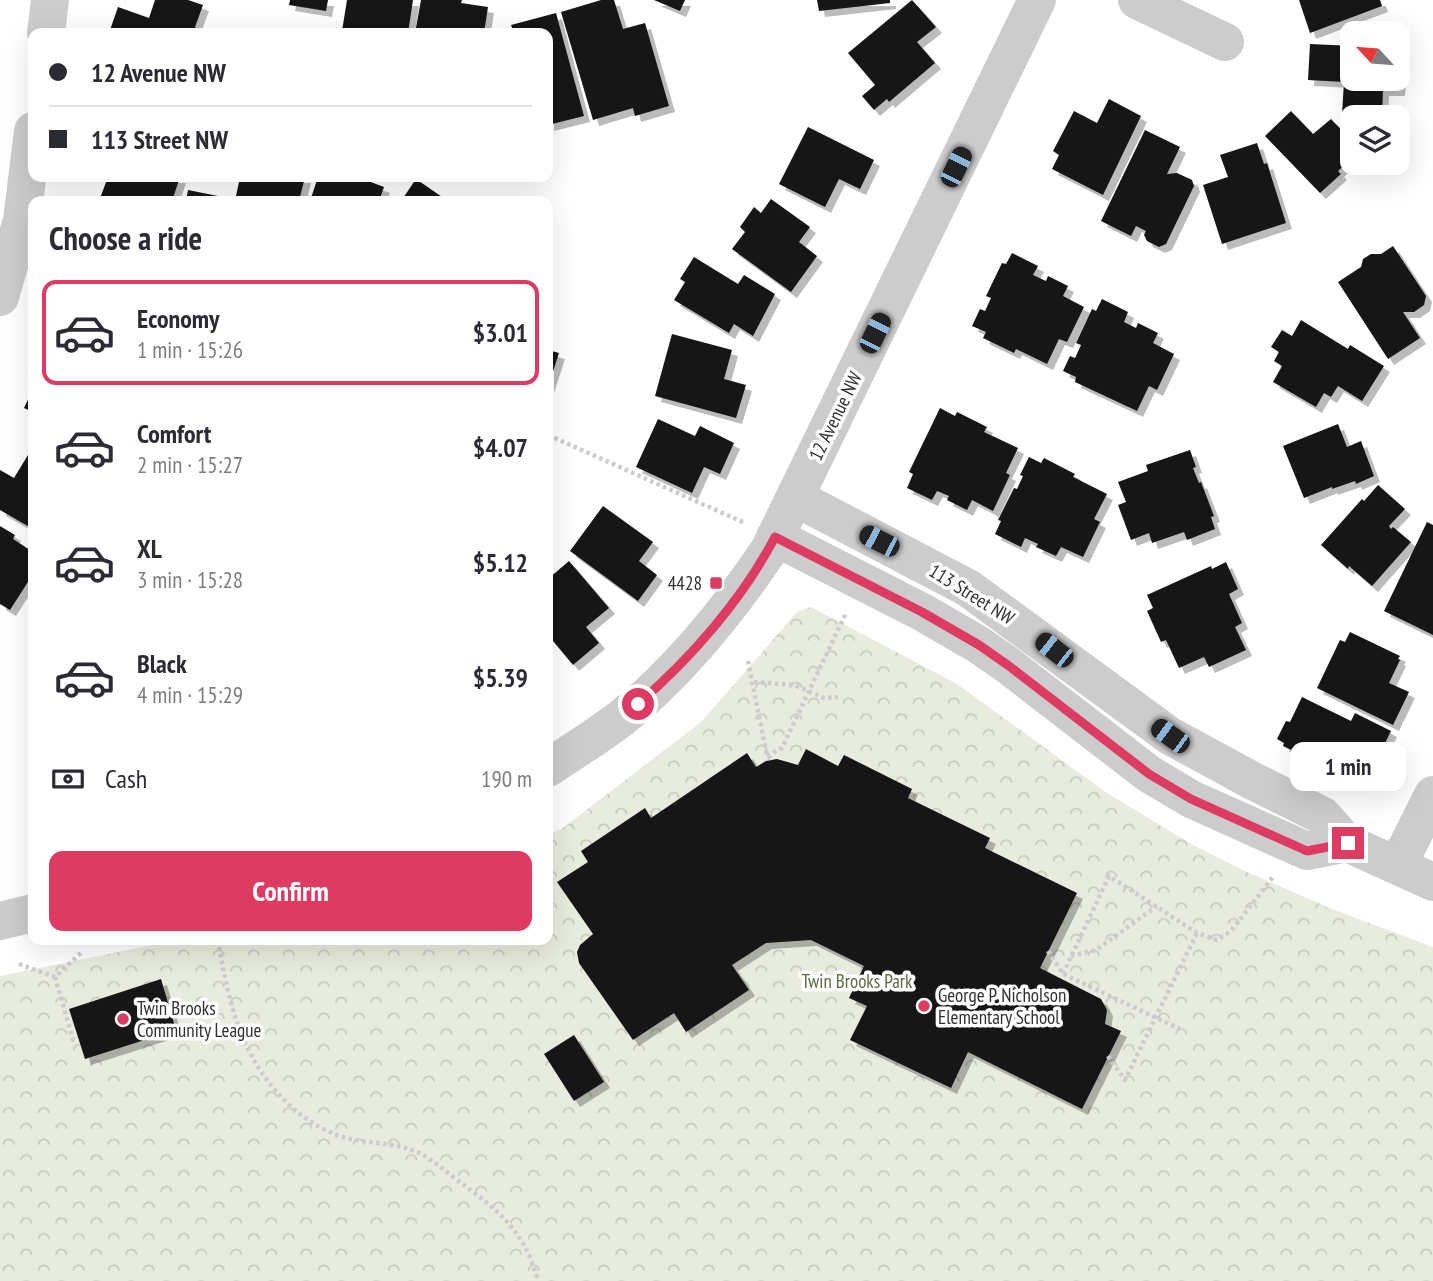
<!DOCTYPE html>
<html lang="en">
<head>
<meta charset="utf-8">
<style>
  :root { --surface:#fff; --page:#f7f7f7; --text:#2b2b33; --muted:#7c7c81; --line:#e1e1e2; --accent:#dd3b62 }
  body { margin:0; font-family:"PT Sans Narrow",sans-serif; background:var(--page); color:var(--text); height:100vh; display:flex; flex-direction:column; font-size:26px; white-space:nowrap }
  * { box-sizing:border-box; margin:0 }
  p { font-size:23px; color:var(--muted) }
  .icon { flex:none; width:38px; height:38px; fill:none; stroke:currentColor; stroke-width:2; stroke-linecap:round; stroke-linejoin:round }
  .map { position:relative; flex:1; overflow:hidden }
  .panel { position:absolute; left:28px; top:196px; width:525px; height:749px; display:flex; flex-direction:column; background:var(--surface); border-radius:14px; box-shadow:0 7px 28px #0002 }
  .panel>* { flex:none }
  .hud { position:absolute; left:28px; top:28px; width:525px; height:154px; border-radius:14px; box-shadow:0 7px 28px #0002; display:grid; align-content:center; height:154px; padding:0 21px; background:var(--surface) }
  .needle { width:46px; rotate:296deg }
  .controls { position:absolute; left:1340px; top:21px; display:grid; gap:14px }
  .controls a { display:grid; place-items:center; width:70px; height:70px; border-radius:14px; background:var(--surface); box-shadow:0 7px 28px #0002; font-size:35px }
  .end { position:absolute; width:32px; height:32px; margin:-16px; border:9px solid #dd3b62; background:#fff; box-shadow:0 0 0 4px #fff }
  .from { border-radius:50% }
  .bubble { position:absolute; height:49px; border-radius:14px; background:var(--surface); box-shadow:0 7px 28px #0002; font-size:23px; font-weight:700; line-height:49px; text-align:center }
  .car { position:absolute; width:21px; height:42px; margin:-21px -10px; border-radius:9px; box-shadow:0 0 5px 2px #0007; background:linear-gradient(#222 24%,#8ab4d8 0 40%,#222 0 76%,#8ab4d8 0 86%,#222 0) }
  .hud b { display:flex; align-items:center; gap:24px; height:66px; font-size:26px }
  .hud b+b { border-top:2px solid var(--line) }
  .hud i { width:18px; height:18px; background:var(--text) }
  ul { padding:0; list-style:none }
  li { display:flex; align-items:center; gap:21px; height:105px; margin:0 14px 10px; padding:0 7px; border:4px solid transparent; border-radius:14px }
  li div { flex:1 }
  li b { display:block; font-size:26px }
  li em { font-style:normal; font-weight:700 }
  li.selected { border-color:var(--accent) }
  li>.icon { width:63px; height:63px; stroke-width:1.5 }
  h2 { padding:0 21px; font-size:32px; line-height:84px }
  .pay { display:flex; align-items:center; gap:18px; height:77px; padding:0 21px; font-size:26px }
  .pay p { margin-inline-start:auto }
  .primary-button { display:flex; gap:14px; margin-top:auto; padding:14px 21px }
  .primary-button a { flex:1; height:80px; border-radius:14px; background:var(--accent); color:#fff; font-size:28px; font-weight:700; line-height:80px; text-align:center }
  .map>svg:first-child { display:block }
  .forest { fill:url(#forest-crowns) }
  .building { fill:#161616; filter:url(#shadow) }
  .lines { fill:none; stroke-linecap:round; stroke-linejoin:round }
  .path { stroke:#ccc; stroke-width:4.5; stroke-dasharray:3.5 3.5; stroke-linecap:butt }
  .minor { stroke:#ccc; stroke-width:38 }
  .tertiary { stroke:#ccc; stroke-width:38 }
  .route { stroke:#dd3b62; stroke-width:9 }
  .poi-dot { fill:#dd3b62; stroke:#fff; stroke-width:2.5 }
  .labels { text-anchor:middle; stroke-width:7; stroke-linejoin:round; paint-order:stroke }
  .street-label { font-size:19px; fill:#2f2f2f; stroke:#fff }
  .poi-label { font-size:19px; fill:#2f2f2f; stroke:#fff; text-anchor:start }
  .park-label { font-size:19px; fill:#5a693e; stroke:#fff }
</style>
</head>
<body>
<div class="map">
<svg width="1433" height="1281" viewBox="0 0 1433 1281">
  <defs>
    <pattern id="forest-crowns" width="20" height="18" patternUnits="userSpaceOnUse" patternTransform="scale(1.75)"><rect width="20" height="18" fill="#e8ecde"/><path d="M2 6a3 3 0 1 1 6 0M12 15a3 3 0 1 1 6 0" fill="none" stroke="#c7cbbf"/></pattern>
    <filter id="shadow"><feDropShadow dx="6" dy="6" stdDeviation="0" flood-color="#0004"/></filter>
  </defs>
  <rect width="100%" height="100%" fill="#fff"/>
  <path class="forest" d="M811 607 957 684 1107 793 1193 845 1249 873 1332 909 1433 947V1281H0V976L177 940H548V835L563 828 701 722 798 611Z"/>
  <path class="building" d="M155 0H188L203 5 195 27 199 33H109L118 7 149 18Z
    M290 0H328L326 11 289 5Z
    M347 0H413L408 33 342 31Z
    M421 0H462L461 3 488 7 484 33H415Z
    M601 0H614L623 29 645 23 669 106 635 116 633 108 593 120 561 12Z
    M654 0H685L680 11Z
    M817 0H890V3L819 11Z
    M912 0 936 27 917 42 935 63 889 102 887 99 874 110 862 96 875 85 848 53Z
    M1299 0H1380L1382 6 1310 33Z
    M556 13 584 116 548 125V33H514L511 25Z
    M1310 44 1353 46V79H1400L1399 90H1383L1382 116 1342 114 1344 82 1308 80Z
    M1109 99 1141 116 1103 195 1052 169 1059 155 1053 151 1074 111 1097 123Z
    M1291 111 1313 134 1331 119 1353 142V157L1338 171 1341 174 1320 193 1265 136Z
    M808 127 874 160 860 189 839 179 825 207 779 184Z
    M1145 130 1180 147 1167 174 1177 173 1192 180 1194 186 1166 244 1159 247 1147 241 1144 235 1146 231 1136 226 1131 236 1101 221Z
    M1257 143 1264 164 1267 163 1286 223 1222 244 1203 185 1228 177 1220 155Z
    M108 177H180L172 201H99Z
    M240 177H305L299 201H235Z
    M318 177H369L368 181 384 187 379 201H310Z
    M416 179 448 201H401Z
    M188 190 228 198 227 201H186Z
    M771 199 810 227 799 242 817 256 791 292 732 249 745 232 740 227 754 207 761 213Z
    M1393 246 1426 296 1424 305 1414 312H1403L1420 338 1388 359 1338 282 1361 267 1363 259 1371 254H1381Z
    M1012 253 1038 266 1033 275 1046 281 1048 276 1068 286 1063 296 1084 307 1067 342 1059 339 1047 364 1016 349 1014 353 983 338 986 332 972 326 980 309 985 311 991 298 986 296 1002 263 1006 264Z
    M694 257 738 284 744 275 775 294 753 336 734 324 729 333 674 300 685 282 680 279Z
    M1102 299 1128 312 1124 322 1136 328 1138 323 1158 333 1153 343 1174 354 1157 390 1149 386 1137 411 1075 382 1076 377 1063 371 1070 356 1075 358 1081 345 1076 343 1092 309 1096 311Z
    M1301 320 1348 349 1350 345 1384 366 1362 401 1338 386 1331 397 1324 393 1316 407 1273 382 1282 366 1274 361 1279 352 1271 347 1282 330 1292 336Z
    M672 334 732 350 724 379 746 385 736 418 655 396Z
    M548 350 559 353 548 387Z
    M33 389V412L24 408Z
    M940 408 955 416 957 412 987 427 984 432 1018 448 1006 473 1010 475 993 511 972 500 967 510 947 500 949 496 937 491 932 500 907 488 913 474 909 472Z
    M658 419 695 436 700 426 734 443 720 474 704 467 692 493 636 467Z
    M1338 424 1347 447 1361 441 1374 476 1356 484 1355 481 1332 489V487L1304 498 1283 446Z
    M1190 450 1196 467 1193 468 1199 483 1201 482 1214 516 1211 517 1215 529 1187 540 1184 532 1152 543 1149 533 1131 540 1118 505 1126 502 1118 482 1148 471 1146 465Z
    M28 455 33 458V529L0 510V470L14 478Z
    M1029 457 1041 463 1044 458 1075 474 1073 477 1107 494 1094 519 1100 522 1083 557 1061 547 1056 556 1036 547 1038 544 1025 538 1021 547 995 534 1001 521 998 520 1014 488 1017 489 1023 476 1020 475Z
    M1378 485 1405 509 1389 526 1391 529 1393 527 1411 542 1372 586 1349 566 1348 569 1321 545 1362 499 1364 501Z
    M603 506 653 542 639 561 657 575 638 601 570 551Z
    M1427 522 1433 525V635L1384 611Z
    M0 526 15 535 13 539 33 552V574L10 610 0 604Z
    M569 561 609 608 586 627 599 643 573 665 548 635V579Z
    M1226 562 1238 589 1229 594 1242 623 1235 627 1246 650 1209 667 1204 657 1179 668 1166 640 1161 642 1147 611 1153 608 1147 595 1211 566 1212 569Z
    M1350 632 1400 656 1398 659 1400 660 1389 683 1409 692 1393 725 1317 688 1340 640 1345 642Z
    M1302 697 1351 721 1355 713 1391 731 1370 773 1348 762 1342 775 1283 746 1284 743 1277 739 1286 721 1290 722Z
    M806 749 838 766 844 755 912 789 908 798 990 838 985 848 1077 893 1040 968 1101 999 1107 1010 1105 1024 1121 1031 1082 1109 968 1052 951 1088 850 1040 867 1006 849 998 864 966 811 940 766 943 732 965 749 990 686 1032 674 1013 633 1040 579 963 577 952 580 945 593 934 557 882 588 862 581 851 645 808 651 818 747 753 756 767 766 761 777 759 798 765Z
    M161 979 176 1030 85 1059 69 1009Z
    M574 1035 604 1082 574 1101 544 1054Z"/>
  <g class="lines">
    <path class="path" d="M548 435 745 523
      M748 661 767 756 771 759
      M754 682 794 685 824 698 838 697
      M767 756 782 748 846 613
      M218 940C229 1005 242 1064 295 1110 309 1122 333 1136 351 1139 370 1143 390 1143 409 1149 426 1154 439 1166 453 1177 495 1208 524 1228 538 1281
      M1048 951 1063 974 1180 1029
      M1071 956 1096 950 1157 906
      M19 964 55 977 83 951
      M1063 974 1109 876 1197 933 1217 940 1231 931 1273 877
      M55 977 73 1040 78 1038
      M1108 1056 1125 1080 1197 933"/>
    <path class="minor" d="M1137 0 1225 42
      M46 33 50 0
      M0 297 22 220 33 131
      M1398 865 1433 795"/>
    <path class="tertiary" d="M796 498 968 588 1170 736 1253 781 1323 816 1347 843 1433 882
      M775 537 922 612 979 645 1009 666 1149 774 1191 799 1307 851 1347 843
      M548 768C573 751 600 735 624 716 681 669 728 611 769 550L1037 0
      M0 921 33 913"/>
  </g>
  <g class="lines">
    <path class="route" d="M638 704C691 658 742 600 775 537L922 612 979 645 1009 666 1149 774 1191 799 1307 851 1348 843"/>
  </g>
  <g class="poi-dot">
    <rect x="709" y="576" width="14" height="14" rx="3.5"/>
    <circle cx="924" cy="1006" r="7"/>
    <circle cx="123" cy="1019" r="7"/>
  </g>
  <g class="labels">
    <g class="street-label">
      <text transform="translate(835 416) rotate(-64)" y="7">12 Avenue NW</text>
      <text transform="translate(972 594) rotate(32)" y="7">113 Street NW</text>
    </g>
    <g class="poi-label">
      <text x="702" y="590" text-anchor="end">4428</text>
      <text x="938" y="1002">George P. Nicholson<tspan x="938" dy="22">Elementary School</tspan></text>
      <text x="137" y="1015">Twin Brooks<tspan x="137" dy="22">Community League</tspan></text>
    </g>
    <g class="park-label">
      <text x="857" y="988">Twin Brooks Park</text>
    </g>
  </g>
</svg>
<div class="controls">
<a><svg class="needle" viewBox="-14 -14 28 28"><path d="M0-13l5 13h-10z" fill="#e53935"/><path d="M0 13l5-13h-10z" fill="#7c7c81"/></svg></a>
<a><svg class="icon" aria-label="layers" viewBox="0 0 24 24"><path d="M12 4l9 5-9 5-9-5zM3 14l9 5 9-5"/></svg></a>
</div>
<i class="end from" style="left:638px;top:704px"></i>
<i class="end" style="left:1348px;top:843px"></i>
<div class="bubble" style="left:1290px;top:742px;width:116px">1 min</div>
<i class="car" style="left:956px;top:167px;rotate:26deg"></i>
<i class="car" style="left:875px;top:333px;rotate:26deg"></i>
<i class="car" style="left:879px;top:541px;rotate:297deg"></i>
<i class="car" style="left:1054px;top:650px;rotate:308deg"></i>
<i class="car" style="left:1170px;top:736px;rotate:306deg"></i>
<div class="hud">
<b><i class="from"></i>12 Avenue NW</b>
<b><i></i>113 Street NW</b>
</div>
<section class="panel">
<h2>Choose a ride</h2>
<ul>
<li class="selected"><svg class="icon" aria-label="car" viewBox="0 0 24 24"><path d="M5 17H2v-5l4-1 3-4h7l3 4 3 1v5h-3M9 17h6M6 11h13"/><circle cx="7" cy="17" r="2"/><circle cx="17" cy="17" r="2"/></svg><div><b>Economy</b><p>1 min · 15:26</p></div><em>$3.01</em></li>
<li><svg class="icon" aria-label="car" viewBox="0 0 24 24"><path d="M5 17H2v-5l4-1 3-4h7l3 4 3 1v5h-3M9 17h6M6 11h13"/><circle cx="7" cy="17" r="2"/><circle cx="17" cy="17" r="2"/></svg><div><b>Comfort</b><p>2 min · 15:27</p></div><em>$4.07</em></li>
<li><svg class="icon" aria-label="car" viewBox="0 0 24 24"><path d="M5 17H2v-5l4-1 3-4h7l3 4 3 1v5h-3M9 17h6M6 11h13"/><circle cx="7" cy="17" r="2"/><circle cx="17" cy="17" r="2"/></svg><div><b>XL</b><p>3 min · 15:28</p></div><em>$5.12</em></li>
<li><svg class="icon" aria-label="car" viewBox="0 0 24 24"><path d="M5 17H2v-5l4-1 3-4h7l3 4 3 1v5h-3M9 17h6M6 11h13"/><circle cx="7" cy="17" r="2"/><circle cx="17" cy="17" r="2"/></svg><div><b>Black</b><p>4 min · 15:29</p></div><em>$5.39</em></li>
</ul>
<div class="pay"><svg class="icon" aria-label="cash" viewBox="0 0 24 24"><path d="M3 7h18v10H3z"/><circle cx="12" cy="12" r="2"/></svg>Cash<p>190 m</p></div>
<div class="primary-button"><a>Confirm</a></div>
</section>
</div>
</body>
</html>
